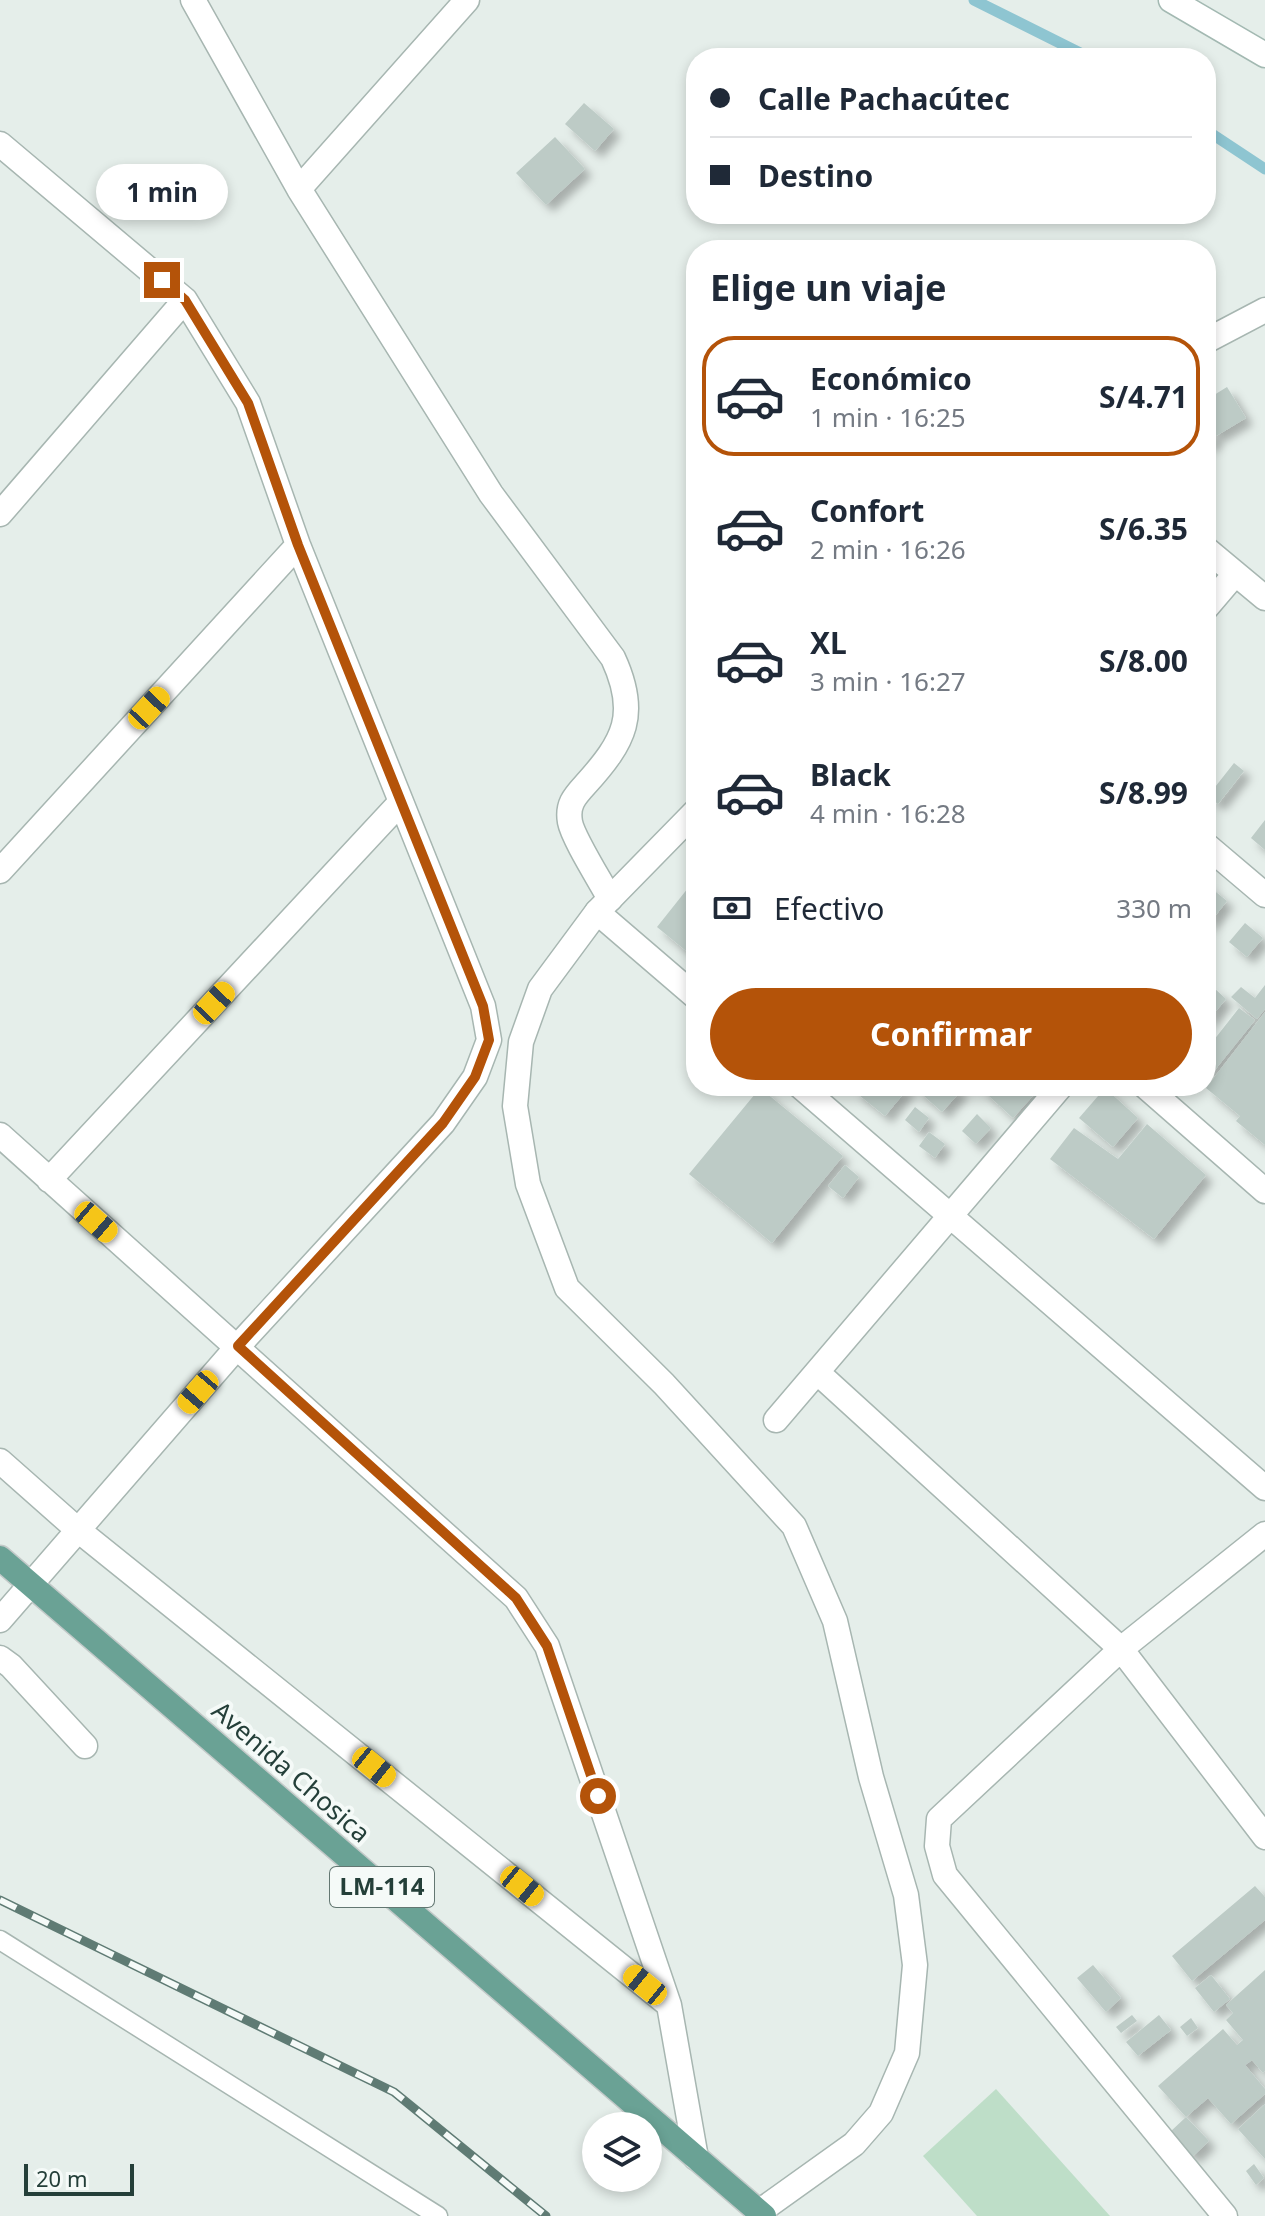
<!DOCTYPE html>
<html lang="es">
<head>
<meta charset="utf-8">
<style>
  :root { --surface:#fff; --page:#f2f2f3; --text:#1f2937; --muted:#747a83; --line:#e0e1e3; --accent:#b45309 }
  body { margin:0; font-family:"Noto Sans",sans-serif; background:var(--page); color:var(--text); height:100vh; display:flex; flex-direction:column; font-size:30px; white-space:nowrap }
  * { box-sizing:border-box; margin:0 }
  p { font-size:26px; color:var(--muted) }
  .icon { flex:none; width:44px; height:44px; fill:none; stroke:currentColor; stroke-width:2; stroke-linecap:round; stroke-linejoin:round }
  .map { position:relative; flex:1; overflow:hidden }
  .sheet { position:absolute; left:686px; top:240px; width:530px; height:856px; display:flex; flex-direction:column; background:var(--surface); border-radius:32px; box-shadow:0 4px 12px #0003 }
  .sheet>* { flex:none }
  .banner { position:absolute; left:686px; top:48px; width:530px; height:176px; border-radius:32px; box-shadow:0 4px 12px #0003; display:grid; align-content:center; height:176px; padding:0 24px; background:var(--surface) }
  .tools { position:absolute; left:582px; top:2112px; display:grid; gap:16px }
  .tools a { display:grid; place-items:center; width:80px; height:80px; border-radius:50%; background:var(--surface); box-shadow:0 4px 12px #0003; font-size:40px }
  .scale { position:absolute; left:24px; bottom:20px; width:110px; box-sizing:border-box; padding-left:8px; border:4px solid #243f39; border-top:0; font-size:22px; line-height:28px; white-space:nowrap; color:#243f39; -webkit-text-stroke:6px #f5faf8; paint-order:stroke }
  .end { position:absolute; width:36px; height:36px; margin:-18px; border:10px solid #b45309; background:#fff; box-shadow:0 0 0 4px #fff }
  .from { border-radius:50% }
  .bubble { position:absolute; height:56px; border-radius:28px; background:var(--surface); box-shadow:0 4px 12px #0003; font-size:26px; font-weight:700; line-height:56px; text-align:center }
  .car { position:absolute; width:24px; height:48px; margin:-24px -12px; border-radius:10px; box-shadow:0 0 6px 2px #0007; background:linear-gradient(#f5c518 24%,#345 0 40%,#f5c518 0 76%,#345 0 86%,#f5c518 0) }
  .banner b { display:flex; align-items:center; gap:28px; height:76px; font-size:30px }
  .banner b+b { border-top:2px solid var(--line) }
  .banner i { width:20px; height:20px; background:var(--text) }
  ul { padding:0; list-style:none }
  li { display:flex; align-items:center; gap:24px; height:120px; margin:0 16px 12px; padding:0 8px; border:4px solid transparent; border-radius:32px }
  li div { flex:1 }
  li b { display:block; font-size:30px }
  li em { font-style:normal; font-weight:700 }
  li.on { border-color:var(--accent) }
  li>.icon { width:72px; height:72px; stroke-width:1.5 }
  h2 { padding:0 24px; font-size:36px; line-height:96px }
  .pay { display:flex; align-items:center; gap:20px; height:88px; padding:0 24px; font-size:30px }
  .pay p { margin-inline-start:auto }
  .primary-button { display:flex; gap:16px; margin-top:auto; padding:16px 24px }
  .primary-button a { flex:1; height:92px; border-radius:48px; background:var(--accent); color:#fff; font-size:32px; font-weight:700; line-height:92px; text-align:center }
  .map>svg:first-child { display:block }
  .green { fill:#bedec8 }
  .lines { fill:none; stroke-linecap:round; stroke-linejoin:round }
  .stream { stroke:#8ec5d1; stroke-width:11 }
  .building { fill:#bdcbc6; filter:url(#shadow) }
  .service-casing { stroke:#a7b6b1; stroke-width:21 }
  .minor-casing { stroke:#a7b6b1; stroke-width:27 }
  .tertiary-casing { stroke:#a7b6b1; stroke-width:27 }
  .secondary-casing { stroke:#a3b9b2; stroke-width:27 }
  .primary-casing { stroke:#c2c9c8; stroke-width:27 }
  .service { stroke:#fff; stroke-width:18 }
  .minor { stroke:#fff; stroke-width:24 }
  .tertiary { stroke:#fff; stroke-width:24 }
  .secondary { stroke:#fff; stroke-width:24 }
  .primary { stroke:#6aa295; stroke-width:24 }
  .rail-casing { stroke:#5f7b74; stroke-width:9 }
  .rail { stroke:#f5faf8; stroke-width:6; stroke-dasharray:18; stroke-linecap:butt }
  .route { stroke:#b45309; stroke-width:10 }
  .labels { text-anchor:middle; stroke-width:8; stroke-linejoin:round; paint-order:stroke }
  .shield { fill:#f5faf8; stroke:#637772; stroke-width:2 }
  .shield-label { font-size:24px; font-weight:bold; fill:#243f39 }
  .street-label { font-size:26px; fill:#243f39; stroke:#f5faf8 }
</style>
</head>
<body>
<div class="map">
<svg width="1265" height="2216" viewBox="0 0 1265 2216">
  <defs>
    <filter id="shadow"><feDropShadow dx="7" dy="7" stdDeviation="4" flood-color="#0004"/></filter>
  </defs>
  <rect width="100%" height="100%" fill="#e5eeea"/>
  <path class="green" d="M996 2089 1110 2216H977L923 2156Z"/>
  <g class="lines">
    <path class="stream" d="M974 0 1090 58
      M1206 130 1265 169"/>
  </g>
  <path class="building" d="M584 103 614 129 595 151 565 124Z
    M555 137 585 169 546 205 516 173Z
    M1227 387 1246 418 1216 436 1209 424 1206 426V400Z
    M1210 429 1216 440 1206 446V432Z
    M1234 763 1244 771 1218 804 1208 796Z
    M1265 820V850L1251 838Z
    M692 883 696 886V959L657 927Z
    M1206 884 1227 901 1208 925 1206 923Z
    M1245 923 1263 938 1247 957 1229 942Z
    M1265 985V1009L1257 1019 1231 997 1241 987 1255 998Z
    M1214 988 1226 999 1206 1023V998Z
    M1239 1008 1255 1020 1206 1081V1050Z
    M1265 1012V1145L1236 1121 1240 1116 1206 1088Z
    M858 1086H910L885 1116 854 1091Z
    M917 1086H956L961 1091 942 1112 915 1088Z
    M978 1086H1036L1039 1089 1013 1118Z
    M760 1088 843 1156 772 1243 689 1174Z
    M1105 1088 1138 1118 1113 1147 1079 1118Z
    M915 1107 929 1118 919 1132 905 1120Z
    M977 1114 991 1128 976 1144 962 1131Z
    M1147 1124 1206 1175 1154 1239 1050 1159 1074 1128 1118 1159Z
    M929 1132 945 1144 935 1158 919 1146Z
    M845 1165 859 1177 843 1198 828 1186Z
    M1255 1886 1265 1897V1920L1192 1981 1172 1956Z
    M1093 1965 1121 1998 1106 2012 1077 1978Z
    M1265 1970V2071L1263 2073 1252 2060 1245 2065 1265 2089V2094L1231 2124 1208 2098 1186 2117 1158 2086 1223 2029 1237 2045 1243 2040 1226 2020 1233 2013 1226 2005Z
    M1211 1975 1230 1999 1214 2012 1195 1988Z
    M1132 2015 1137 2021 1121 2033 1116 2027Z
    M1159 2015 1171 2030 1138 2056 1126 2042Z
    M1191 2018 1198 2028 1187 2036 1180 2027Z
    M1265 2104V2159L1238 2129Z
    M1186 2117 1209 2141 1192 2157 1169 2133Z
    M1254 2164 1264 2178 1256 2185 1246 2171Z"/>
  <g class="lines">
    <g class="service-casing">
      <path id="service" d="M0 1940 438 2216"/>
    </g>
    <g class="minor-casing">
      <path id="minor" d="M193 0 299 189 491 494 613 658C639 714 625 741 585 785 574 797 567 805 570 822 573 838 601 882 610 899
        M0 144 185 300 248 403 298 545 483 1006 489 1040 475 1077 443 1123 238 1346 0 1620
        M299 189 467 0
        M0 514 185 300
        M1206 549 1265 598
        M1206 608 1235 574
        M1206 845 1265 895
        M0 871 298 545
        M597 912 696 997
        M800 1086 1265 1488
        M1145 1086 1265 1191
        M0 1135 516 1598 547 1646 669 2005 696 2158
        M49 1180 400 803
        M818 1373 1121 1649 1265 1837
        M776 1420 1061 1086
        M0 1461 78 1530 669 2005
        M0 1658 11 1666 85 1746
        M1225 2216 945 1875 937 1846 939 1819 1121 1649 1265 1534"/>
    </g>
    <g class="tertiary-casing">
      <path id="tertiary" d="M1206 341 1265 310
        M696 811 597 912 540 989 521 1042 515 1106 528 1184 567 1288 664 1384 794 1526 835 1621 871 1777 906 1895 915 1965 907 2053 881 2113 854 2144 759 2212"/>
    </g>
    <g class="secondary-casing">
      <path id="secondary" d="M1171 0 1265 55"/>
    </g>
    <g class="primary-casing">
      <path id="primary" d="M0 1558 764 2216"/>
    </g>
    <use href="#service" class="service"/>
    <use href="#minor" class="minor"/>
    <use href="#tertiary" class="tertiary"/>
    <use href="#secondary" class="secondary"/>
    <use href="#primary" class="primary"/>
    <g class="rail-casing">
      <path id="rail" d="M0 1900 394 2092 546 2216"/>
    </g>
    <use href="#rail" class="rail"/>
  </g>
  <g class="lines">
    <path class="route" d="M162 280 185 300 248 403 298 545 483 1006 489 1040 475 1077 443 1123 238 1346 516 1598 547 1646 598 1796"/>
  </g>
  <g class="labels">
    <rect class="shield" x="330" y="1867" width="104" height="40" rx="6"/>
    <g class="shield-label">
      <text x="382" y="1895">LM-114</text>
    </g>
    <g class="street-label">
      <text transform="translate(291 1772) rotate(41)" y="9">Avenida Chosica</text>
    </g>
  </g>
</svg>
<div class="tools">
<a><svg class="icon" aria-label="layers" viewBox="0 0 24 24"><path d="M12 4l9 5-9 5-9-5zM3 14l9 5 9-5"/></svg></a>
</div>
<div class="scale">20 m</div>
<i class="end from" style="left:598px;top:1796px"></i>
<i class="end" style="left:162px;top:280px"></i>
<div class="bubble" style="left:96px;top:164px;width:132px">1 min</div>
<i class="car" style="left:149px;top:708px;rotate:43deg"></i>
<i class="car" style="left:214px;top:1003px;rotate:43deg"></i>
<i class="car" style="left:96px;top:1222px;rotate:131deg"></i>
<i class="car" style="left:198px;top:1392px;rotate:221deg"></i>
<i class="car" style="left:374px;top:1767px;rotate:129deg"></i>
<i class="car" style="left:522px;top:1886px;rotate:129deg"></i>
<i class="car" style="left:645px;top:1985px;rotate:309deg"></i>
<div class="banner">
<b><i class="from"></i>Calle Pachacútec</b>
<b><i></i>Destino</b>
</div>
<section class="sheet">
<h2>Elige un viaje</h2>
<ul>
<li class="on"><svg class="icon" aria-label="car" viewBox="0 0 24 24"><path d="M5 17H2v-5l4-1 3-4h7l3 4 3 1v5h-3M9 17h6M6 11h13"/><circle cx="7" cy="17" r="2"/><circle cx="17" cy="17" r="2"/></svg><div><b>Económico</b><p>1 min · 16:25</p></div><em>S/4.71</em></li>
<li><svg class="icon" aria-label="car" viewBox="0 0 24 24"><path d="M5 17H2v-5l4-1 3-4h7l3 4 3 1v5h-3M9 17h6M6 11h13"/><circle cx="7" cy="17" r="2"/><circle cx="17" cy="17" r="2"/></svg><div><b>Confort</b><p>2 min · 16:26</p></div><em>S/6.35</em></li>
<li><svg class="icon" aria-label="car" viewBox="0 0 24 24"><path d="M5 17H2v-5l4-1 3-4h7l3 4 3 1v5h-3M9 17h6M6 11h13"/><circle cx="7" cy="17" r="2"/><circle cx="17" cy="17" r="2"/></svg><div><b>XL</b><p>3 min · 16:27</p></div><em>S/8.00</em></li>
<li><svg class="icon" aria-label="car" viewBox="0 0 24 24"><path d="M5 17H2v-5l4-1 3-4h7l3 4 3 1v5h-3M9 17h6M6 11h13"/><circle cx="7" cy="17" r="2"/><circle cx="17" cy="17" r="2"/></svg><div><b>Black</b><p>4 min · 16:28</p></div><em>S/8.99</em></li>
</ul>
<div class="pay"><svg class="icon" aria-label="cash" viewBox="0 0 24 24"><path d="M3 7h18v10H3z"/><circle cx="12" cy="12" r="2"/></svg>Efectivo<p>330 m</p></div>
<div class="primary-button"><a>Confirmar</a></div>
</section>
</div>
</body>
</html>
